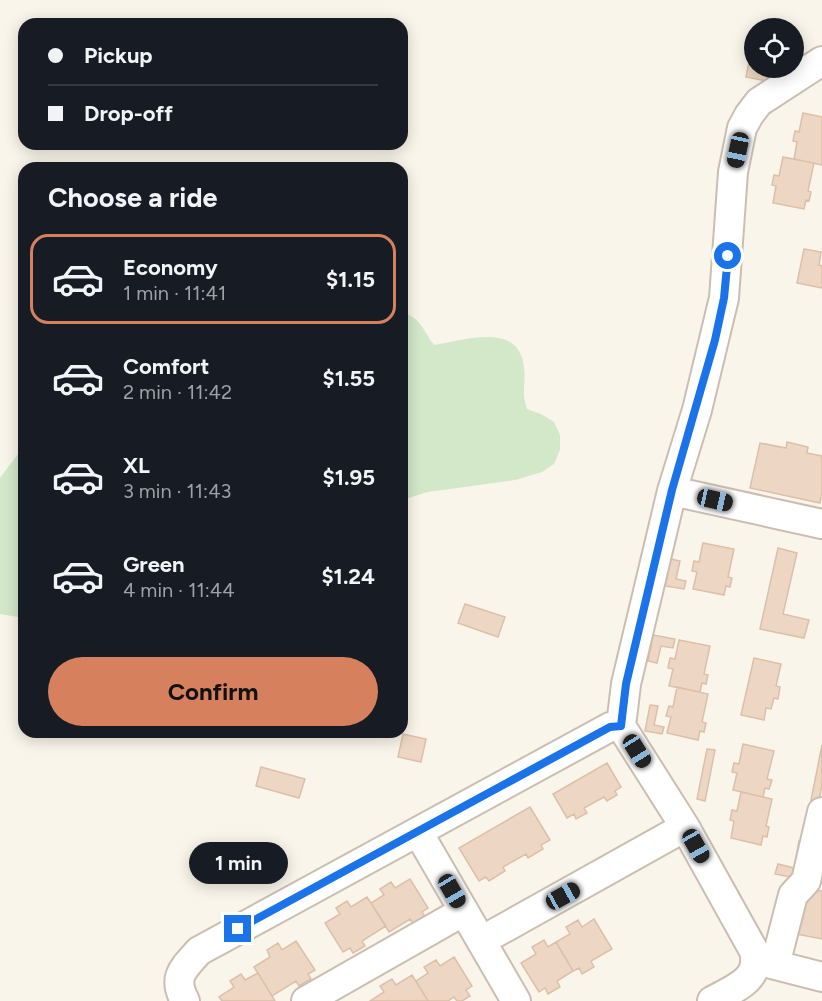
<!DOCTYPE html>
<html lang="en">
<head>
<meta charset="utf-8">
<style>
  :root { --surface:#171b24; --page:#20242c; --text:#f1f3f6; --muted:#9ea1a6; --line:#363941; --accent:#d6805d }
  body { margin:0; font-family:Figtree,sans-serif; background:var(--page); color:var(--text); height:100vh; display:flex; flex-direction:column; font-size:22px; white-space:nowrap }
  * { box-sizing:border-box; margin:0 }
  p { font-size:20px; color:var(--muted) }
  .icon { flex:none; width:33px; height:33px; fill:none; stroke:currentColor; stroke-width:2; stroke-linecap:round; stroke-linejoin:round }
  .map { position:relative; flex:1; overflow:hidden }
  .sheet { position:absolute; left:18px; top:162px; width:390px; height:576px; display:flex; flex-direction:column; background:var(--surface); border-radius:18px; box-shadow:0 3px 15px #0003 }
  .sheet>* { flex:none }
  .guide { position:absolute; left:18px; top:18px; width:390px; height:132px; border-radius:18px; box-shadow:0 3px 15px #0003; display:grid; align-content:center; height:132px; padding:0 30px; background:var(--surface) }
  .buttons { position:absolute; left:744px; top:18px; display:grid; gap:12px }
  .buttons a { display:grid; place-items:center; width:60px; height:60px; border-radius:50%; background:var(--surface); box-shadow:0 3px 15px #0003; font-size:30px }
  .end { position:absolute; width:27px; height:27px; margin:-14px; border:8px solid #1a73e8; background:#fff; box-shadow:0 0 0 3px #fff }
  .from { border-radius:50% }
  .bubble { position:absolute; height:42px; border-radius:21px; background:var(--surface); box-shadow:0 3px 15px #0003; font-size:20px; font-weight:700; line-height:42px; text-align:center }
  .car { position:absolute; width:18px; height:36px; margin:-18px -9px; border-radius:8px; box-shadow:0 0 4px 2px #0007; background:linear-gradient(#222 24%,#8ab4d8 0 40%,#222 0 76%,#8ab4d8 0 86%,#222 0) }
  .guide b { display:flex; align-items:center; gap:21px; height:57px; font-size:22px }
  .guide b+b { border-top:2px solid var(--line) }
  .guide i { width:15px; height:15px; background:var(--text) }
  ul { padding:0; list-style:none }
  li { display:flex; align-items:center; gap:18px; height:90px; margin:0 12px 9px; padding:0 18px; border:3px solid transparent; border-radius:18px }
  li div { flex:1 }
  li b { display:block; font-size:22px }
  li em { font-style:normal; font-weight:700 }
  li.selected { border-color:var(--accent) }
  li>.icon { width:54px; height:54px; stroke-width:1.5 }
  h2 { padding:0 30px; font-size:27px; line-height:72px }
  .button { display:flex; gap:12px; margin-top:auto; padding:12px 30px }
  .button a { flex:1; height:69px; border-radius:36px; background:var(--accent); color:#111; font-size:24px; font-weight:700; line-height:69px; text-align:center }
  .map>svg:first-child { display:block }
  .green { fill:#d3e7c9 }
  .building { fill:#edd7c4; stroke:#ddbfa7; stroke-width:1.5 }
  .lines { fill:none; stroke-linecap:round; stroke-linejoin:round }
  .minor-casing { stroke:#cbbeb1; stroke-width:32 }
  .minor { stroke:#fff; stroke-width:28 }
  .route { stroke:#1a73e8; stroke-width:8 }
</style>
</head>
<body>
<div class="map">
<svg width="822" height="1001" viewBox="0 0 822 1001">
  <rect width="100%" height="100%" fill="#faf5ea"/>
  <path class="green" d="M402 312C422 319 422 329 434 345 462 341 520 320 524 368 526 385 521 390 527 409L541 414 554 422 560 435V450L554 464 542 472 515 480 428 492 402 500Z
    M24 446V618L0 614V478Z"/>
  <path class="building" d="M754 37V68H768L766 81 746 77Z
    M803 113 822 117V165L794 159 797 142 793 141 795 131 799 132Z
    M783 157 814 163 808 191 811 192 809 201 806 200 804 209 773 203 776 186 772 185 774 175 779 176Z
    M804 249 821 252 819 265 822 266V288L797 283Z
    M787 442 808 447 807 453 822 456V492L820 503 750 488 760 443 786 448Z
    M703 543 734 549 728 577 732 578 730 587 726 586 724 595 693 589 697 572 692 571 694 561 699 562Z
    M778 548 797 553 783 614 809 620 804 638 760 629Z
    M671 559 680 561 676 579 686 581 684 589 665 586Z
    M465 604 505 617 498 637 458 623Z
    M653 635 675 639 673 648 661 646 657 663 648 661Z
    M679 640 710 646 704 674 708 675 706 684 702 683 700 692 669 686 673 669 668 668 670 658 675 659Z
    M754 658 781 664 776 686 780 687 778 699 774 698 771 709 766 708 764 720 741 715Z
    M677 687 708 694 702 722 706 723 704 732 700 731 698 740 667 733 671 717 666 716 669 706 673 707Z
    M650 705 658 706 654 725 664 727 662 734 645 731Z
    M403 734 426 739 421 762 398 757Z
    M743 744 774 751 767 779 772 780 769 789 765 788 763 797 733 790 737 773 732 772 734 763 739 764Z
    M822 745V785L816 816 808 815Z
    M707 749 715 750 705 801 697 799Z
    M607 763 621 787 615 791 617 795 607 801 604 797 584 808 587 813 576 819 574 814 567 818 553 794Z
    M261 767 305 779 299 798 256 786Z
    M741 792 772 799 766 826 769 827 767 837 763 836 761 845 731 838 734 821 730 820 732 810 737 811Z
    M530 807 550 840 541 845 543 849 528 858 526 854 503 867 505 871 489 881 486 877 479 881 459 848Z
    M799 841 808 843 801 879 775 874 778 864 794 868Z
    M410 879 428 908 422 912 426 918 414 925 410 919 389 932 371 903 384 895 380 889 391 882 395 888Z
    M806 888 822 891V939L796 934Z
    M367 897 386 926 362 941 365 946 353 953 350 948 343 952 325 923 340 914 336 908 347 901 351 907Z
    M594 919 612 949 591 961 594 967 582 974 579 968 573 971 556 942 570 934 566 927 578 920 582 927Z
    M544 940 548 947 556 942 573 971 557 981 560 987 548 994 545 988 539 992 521 963 536 954 532 947Z
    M296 941 315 970 308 974 311 979 299 986 296 981 272 996 254 967 270 957 267 950 278 943 282 950Z
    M454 957 472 986 466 990 470 996 462 1001H457L454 997 448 1001H428L416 981 428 973 424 967 436 960 440 966Z
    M258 973 275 1001H222L219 997 234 987 230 981 241 974 245 980Z
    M412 975 428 1001H370L384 992 380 986 392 979 396 985Z"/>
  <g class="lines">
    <g class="minor-casing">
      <path id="minor" d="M672 491 822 524
        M621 726 626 684 672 491 697 410 724 298 733 172 742 128 749 115 759 102 822 61
        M418 832 516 1001
        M481 941 685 827
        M756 960 822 977
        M775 965 793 895 806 881 822 812
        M185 1001C172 977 183 969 199 951L610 727 621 726 685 827 754 951C762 980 733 989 712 1001
        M306 1001 464 911"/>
    </g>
    <use href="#minor" class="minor"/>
  </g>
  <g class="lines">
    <path class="route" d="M238 929 610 727 621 726 626 684 672 490 715 340 724 298 728 256"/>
  </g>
</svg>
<div class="buttons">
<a><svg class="icon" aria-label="locate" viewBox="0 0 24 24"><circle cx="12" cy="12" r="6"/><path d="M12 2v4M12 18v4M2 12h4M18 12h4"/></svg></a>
</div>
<i class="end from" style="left:728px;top:256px"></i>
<i class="end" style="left:238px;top:929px"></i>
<div class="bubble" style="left:189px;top:842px;width:99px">1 min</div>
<i class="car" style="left:738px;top:150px;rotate:192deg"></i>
<i class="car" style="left:715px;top:500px;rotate:103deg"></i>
<i class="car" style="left:637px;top:751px;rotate:148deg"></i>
<i class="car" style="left:696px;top:846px;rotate:151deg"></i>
<i class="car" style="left:452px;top:891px;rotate:150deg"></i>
<i class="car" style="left:563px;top:896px;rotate:61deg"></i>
<div class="guide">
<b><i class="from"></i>Pickup</b>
<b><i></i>Drop-off</b>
</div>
<section class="sheet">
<h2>Choose a ride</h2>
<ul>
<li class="selected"><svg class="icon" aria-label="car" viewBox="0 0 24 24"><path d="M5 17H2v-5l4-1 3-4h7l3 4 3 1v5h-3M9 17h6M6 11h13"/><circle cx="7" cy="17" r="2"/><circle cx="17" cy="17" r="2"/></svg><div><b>Economy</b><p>1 min · 11:41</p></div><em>$1.15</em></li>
<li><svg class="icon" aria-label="car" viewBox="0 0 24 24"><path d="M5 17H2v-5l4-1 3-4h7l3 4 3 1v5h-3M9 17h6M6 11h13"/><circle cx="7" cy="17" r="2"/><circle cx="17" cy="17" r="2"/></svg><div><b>Comfort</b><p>2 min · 11:42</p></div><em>$1.55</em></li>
<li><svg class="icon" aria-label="car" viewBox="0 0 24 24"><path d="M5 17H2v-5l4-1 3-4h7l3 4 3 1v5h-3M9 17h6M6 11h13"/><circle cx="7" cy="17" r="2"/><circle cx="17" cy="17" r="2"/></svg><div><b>XL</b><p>3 min · 11:43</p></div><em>$1.95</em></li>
<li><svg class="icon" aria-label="car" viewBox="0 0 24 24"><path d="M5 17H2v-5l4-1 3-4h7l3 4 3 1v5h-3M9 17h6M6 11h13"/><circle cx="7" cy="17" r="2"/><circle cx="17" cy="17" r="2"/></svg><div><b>Green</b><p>4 min · 11:44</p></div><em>$1.24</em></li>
</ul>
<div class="button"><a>Confirm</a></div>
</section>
</div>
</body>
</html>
